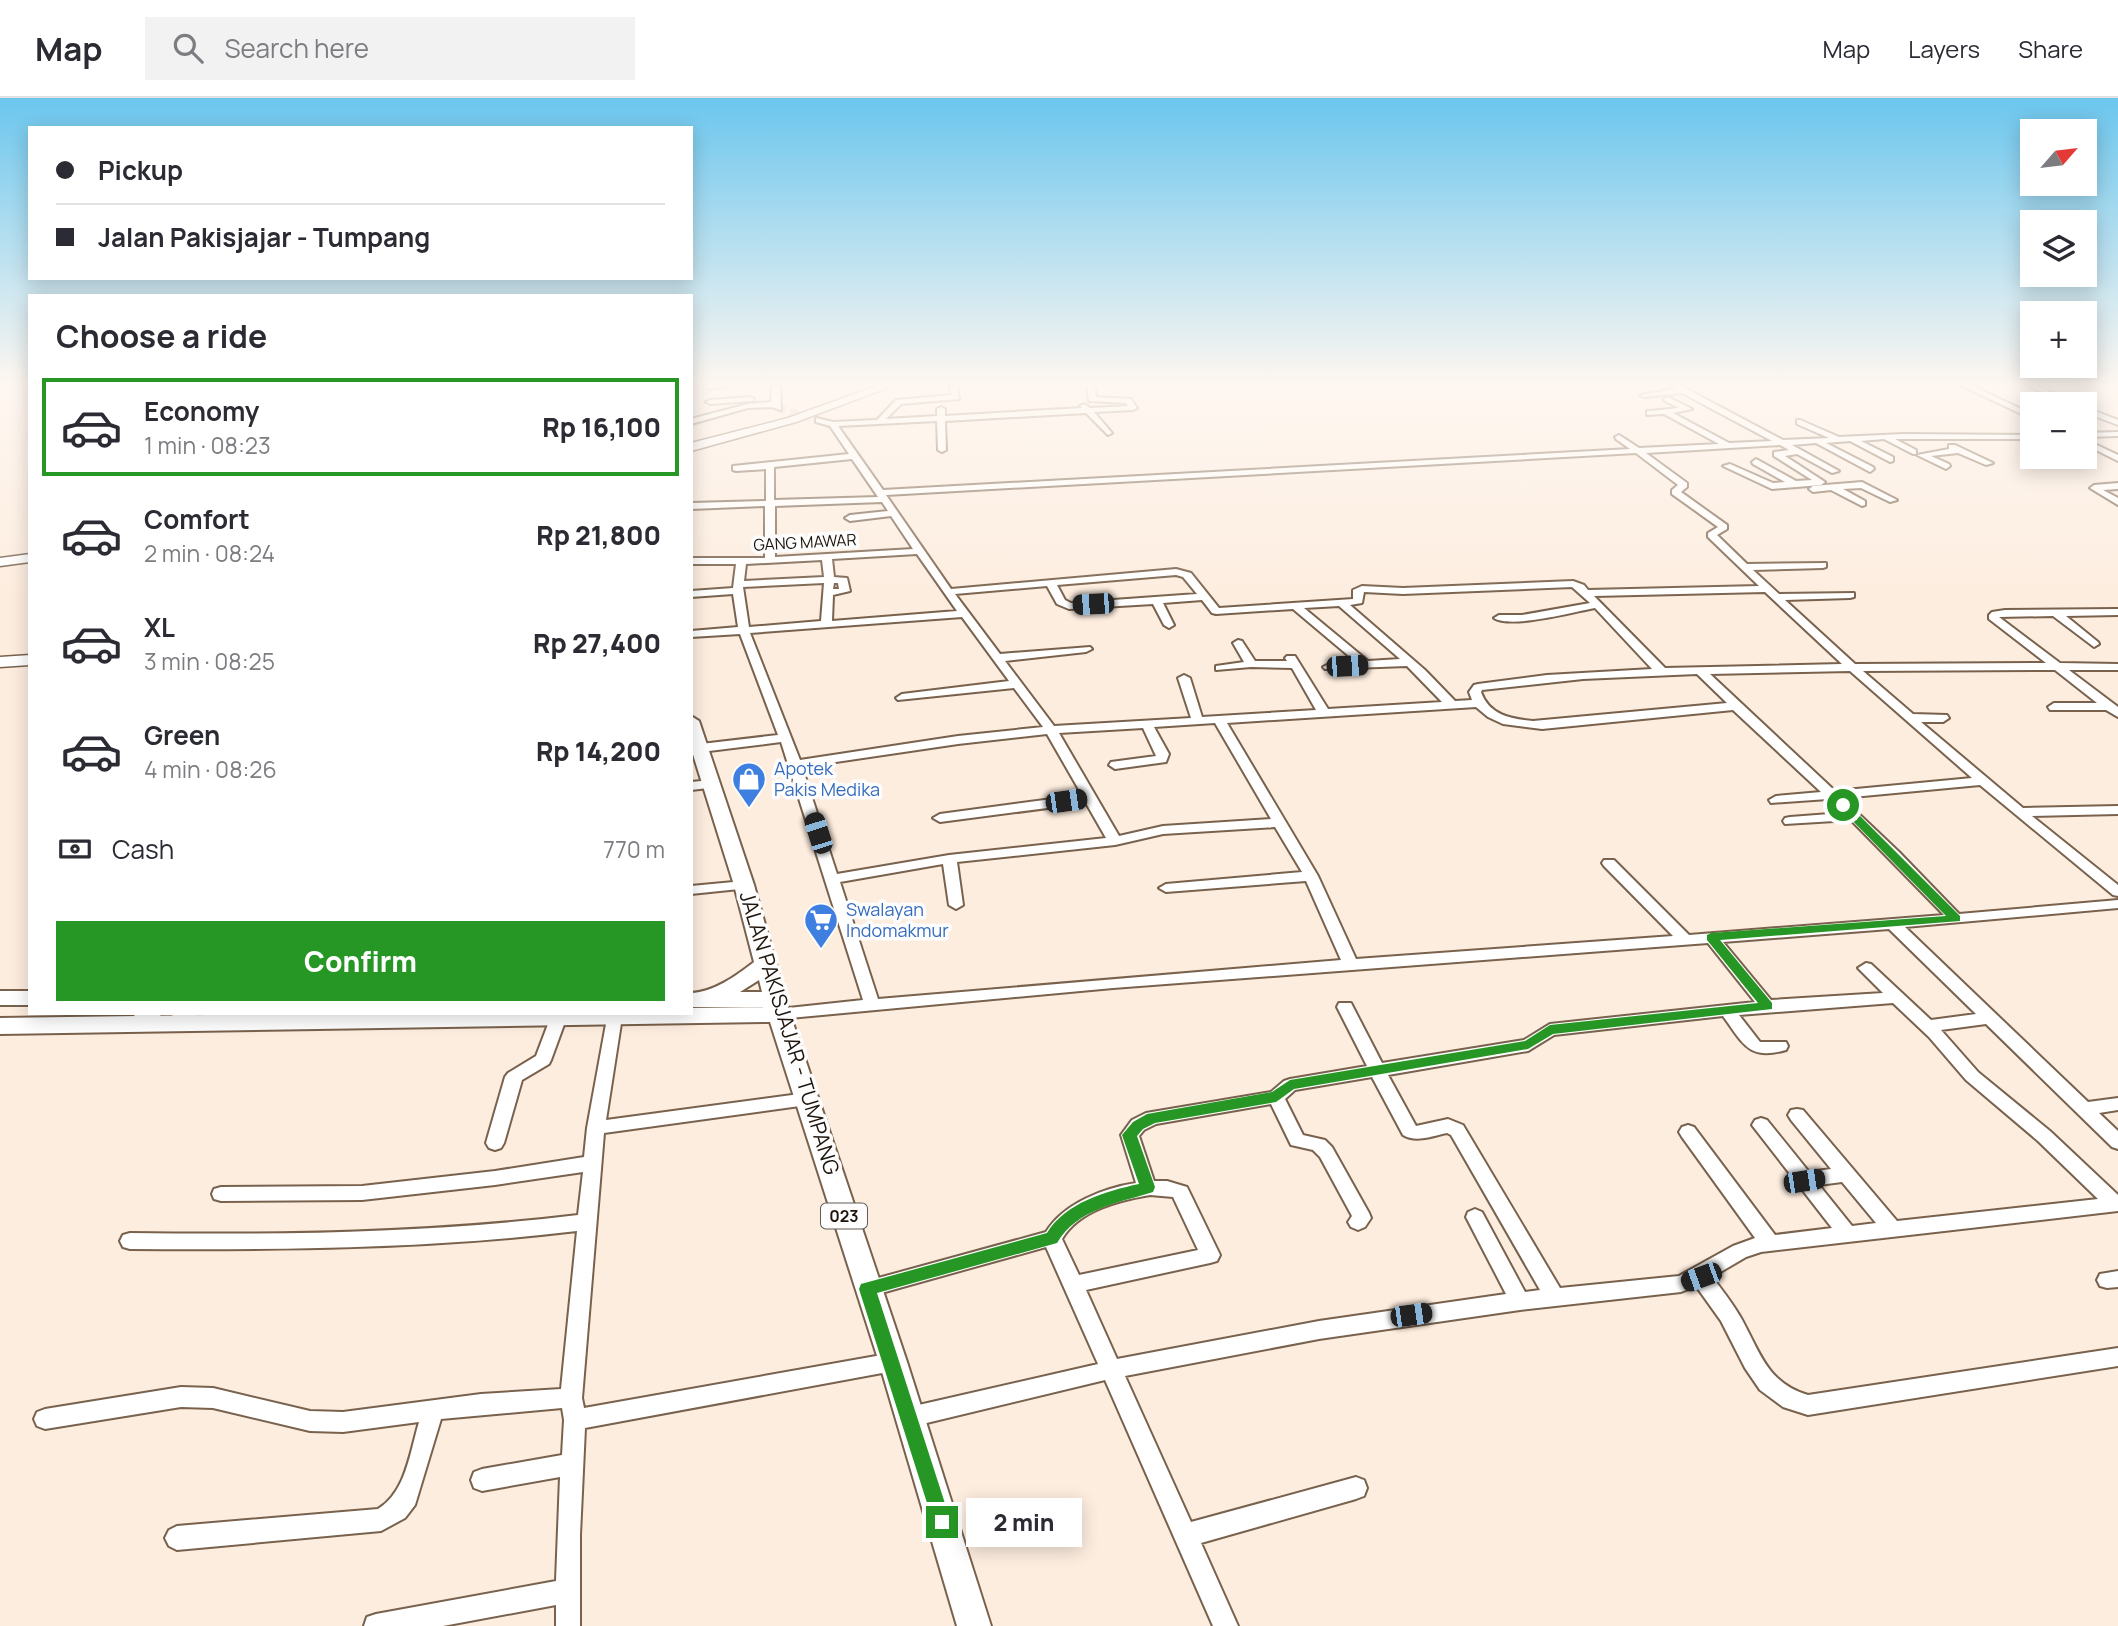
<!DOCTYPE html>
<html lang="en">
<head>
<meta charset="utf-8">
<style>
  :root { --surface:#fff; --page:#f2f2f3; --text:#2b2b33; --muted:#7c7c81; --line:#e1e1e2; --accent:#269725 }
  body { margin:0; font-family:Manrope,sans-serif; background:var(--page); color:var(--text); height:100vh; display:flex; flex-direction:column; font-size:26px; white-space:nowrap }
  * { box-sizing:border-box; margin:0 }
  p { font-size:23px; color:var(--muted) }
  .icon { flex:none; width:38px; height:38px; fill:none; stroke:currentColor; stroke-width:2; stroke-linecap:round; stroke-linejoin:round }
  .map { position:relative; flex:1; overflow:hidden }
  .panel { position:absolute; left:28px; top:196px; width:665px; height:721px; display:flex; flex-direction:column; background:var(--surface); border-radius:0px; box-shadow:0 4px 18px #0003 }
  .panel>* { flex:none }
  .top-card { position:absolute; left:28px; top:28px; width:665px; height:154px; border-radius:0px; box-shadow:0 4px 18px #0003; display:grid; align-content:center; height:154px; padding:0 28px; background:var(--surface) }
  .needle { width:46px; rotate:62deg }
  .buttons { position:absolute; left:2020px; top:21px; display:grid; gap:14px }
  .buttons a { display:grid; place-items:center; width:77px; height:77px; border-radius:0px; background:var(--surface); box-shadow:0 4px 18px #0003; font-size:35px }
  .end { position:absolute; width:32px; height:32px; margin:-16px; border:9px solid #269725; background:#fff; box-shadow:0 0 0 4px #fff }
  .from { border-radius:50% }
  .bubble { position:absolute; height:49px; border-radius:0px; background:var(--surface); box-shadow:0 4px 18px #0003; font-size:23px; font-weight:800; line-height:49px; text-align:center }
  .car { position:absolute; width:21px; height:42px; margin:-21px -10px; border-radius:9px; box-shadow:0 0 5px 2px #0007; background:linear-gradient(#222 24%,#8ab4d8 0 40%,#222 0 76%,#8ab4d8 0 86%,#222 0) }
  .top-card b { display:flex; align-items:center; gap:24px; height:66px; font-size:26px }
  .top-card b+b { border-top:2px solid var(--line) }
  .top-card i { width:18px; height:18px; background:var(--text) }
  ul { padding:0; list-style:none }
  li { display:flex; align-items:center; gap:21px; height:98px; margin:0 14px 10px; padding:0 14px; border:4px solid transparent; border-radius:0px }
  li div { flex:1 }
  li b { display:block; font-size:26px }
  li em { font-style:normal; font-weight:800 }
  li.active { border-color:var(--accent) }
  li>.icon { width:63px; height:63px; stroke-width:1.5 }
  h2 { padding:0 28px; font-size:32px; line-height:84px }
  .pay { display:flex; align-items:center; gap:18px; height:77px; padding:0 28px; font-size:26px }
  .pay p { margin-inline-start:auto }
  .primary-button { display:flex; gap:14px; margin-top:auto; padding:14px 28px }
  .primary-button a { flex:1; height:80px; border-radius:0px; background:var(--accent); color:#fff; font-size:28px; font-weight:800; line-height:80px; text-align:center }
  header { display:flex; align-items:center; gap:42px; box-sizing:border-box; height:98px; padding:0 35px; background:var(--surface); border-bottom:2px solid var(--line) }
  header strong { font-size:33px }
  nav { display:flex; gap:38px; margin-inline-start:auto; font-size:24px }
  .search { width:490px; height:63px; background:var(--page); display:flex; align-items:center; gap:18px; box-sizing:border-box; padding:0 24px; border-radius:0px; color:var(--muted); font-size:26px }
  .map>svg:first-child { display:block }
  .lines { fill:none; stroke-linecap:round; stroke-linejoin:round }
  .minor-tunnel { stroke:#dbccbf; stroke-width:8; stroke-dasharray:8 4.5; stroke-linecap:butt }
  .minor-casing { stroke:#79624d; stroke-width:4 }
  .major-casing { stroke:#79624d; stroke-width:4 }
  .highway-casing { stroke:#79624d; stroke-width:3 }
  .minor { fill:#fff; fill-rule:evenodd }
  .major { fill:#fff; fill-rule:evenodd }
  .highway { fill:#fff; fill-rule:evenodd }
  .route { fill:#269725 }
  .labels { text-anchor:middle; stroke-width:7; stroke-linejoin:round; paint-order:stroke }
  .far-street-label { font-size:16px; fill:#1d140c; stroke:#fdfdfd }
  .shield { fill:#fdfdfd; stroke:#605a54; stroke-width:2 }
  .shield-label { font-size:16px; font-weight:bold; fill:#1d140c }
  .shop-label { font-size:18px; fill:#366cbe; stroke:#fdfdfd; text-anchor:start }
  .near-street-label { font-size:21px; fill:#1d140c; stroke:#fdfdfd }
</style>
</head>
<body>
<header>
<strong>Map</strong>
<div class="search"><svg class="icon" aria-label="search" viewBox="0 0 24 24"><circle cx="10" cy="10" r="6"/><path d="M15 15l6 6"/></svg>Search here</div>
<nav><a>Map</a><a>Layers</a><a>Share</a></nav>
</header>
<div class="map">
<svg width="2118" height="1528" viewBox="0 0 2118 1528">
  <rect width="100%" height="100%" fill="#fdeddf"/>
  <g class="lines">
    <path class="minor-tunnel" d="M778 310 819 322"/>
    <g class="minor-casing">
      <path id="minor" d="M707 287H731L709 291 705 289Z
        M772 287H780L781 312 772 309 748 310 691 326V321L748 306 771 304Z
        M949 287H957L959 301 901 306 886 321 937 318V311L941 309 945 311V318L1082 310 1080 308 1084 306 1090 310 1128 308 1126 305 1089 303 1087 287H1095L1096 299 1131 301 1137 310 1133 312 1094 314 1112 335 1108 337 1086 315 945 323 946 352 942 354 938 352 937 323 838 328 883 392 1630 351 1616 341 1615 339 1619 337 1639 350 1719 346 1664 316 1647 317V313H1650L1679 310 1665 303 1664 301 1668 299 1692 311 1673 315 1729 345 1772 343 1682 295 1644 299 1640 297 1675 291 1670 287H1679L1783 342 1829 340 1797 326V322H1800L1839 339 1903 336 2032 337V341H1895L1916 352V356H1913L1884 341 1861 343 1893 359V363L1890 364 1850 343 1826 345 1873 369 1874 371 1870 374 1816 345 1792 347 1839 373 1832 375 1797 356 1785 358 1825 384 1821 387 1772 391 1723 368 1730 366 1773 385 1785 384 1753 366 1752 364 1756 361 1796 383 1812 382 1774 358V354L1789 352 1780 347 1646 355 1687 385V389L1681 394 1727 427V431L1717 437 1747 466 1826 465V469L1823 470 1753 472 1779 496 1854 495V499L1850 500 1785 502 1855 566 2046 565 1989 521V517L1992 514 2005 512 2118 511V517L2066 518 2098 544 2099 546 2094 549 2053 518 1999 519 2060 565 2118 566V572H2069L2118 609V619L2106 612H2050L2048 609 2054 605H2097L2055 572 1863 573 1913 616 1947 617 1949 620 1943 624H1921L2023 710 2118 708V716L2032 718 2118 787V798L2113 797 1980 687 1842 700 1899 754 1959 816 2118 802V810L1905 829 2088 1004 2118 1000V1012L2099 1015 2118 1033V1051L2112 1049 1986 926 1941 932 1978 974 2050 1033 2118 1097V1113L1761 1154 1746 1159 1712 1179C1723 1193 1733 1206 1741 1220 1760 1254 1767 1285 1808 1297L2118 1250V1268L1808 1317 1783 1309 1760 1292 1745 1270 1721 1223 1696 1188 1681 1194 1520 1212 1319 1241 1125 1278 1191 1424 1356 1379 1364 1382 1367 1390 1364 1398 1356 1401 1201 1445 1238 1528H1213L1105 1282 910 1329 902 1326 899 1319 902 1312 910 1309 1098 1266 1046 1149 867 1199 860 1197 857 1191 860 1185 1046 1134C1064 1105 1104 1090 1136 1085L1121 1037 1132 1022 1146 1015 1271 994 1284 983 1290 981 1367 968 1337 909 1339 905H1351L1382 965 1524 942 1550 926 1755 904 1708 845 1113 890 779 921 773 920 771 916 773 912 779 911 863 902 781 644 701 654 695 650 701 646 778 637 740 536 691 539V533L738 529 733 496 691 499V493L733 490 736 466H691V460H765V408L691 411V405L766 403V371L736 373 733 372V368L849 356 830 328 816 324V320L833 324 877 322 896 302 952 297ZM1636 355 1678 387 1672 392V396L1718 429 1708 435V439L1759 488 1588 492 1584 487 1573 483 1403 490 1362 488 1353 492V501L1219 510 1191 475 1176 471 951 491 886 397ZM852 361 878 399 774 402V369ZM882 404 888 413 850 417 845 420 850 423 891 418 913 451 775 459V408ZM917 456 957 513 832 523 833 497 850 493 847 480 834 479 832 461ZM822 462 824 479 744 483 746 466ZM1176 477 1183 479 1197 496 1071 505 1065 502 1057 487ZM824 485 821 523 749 529 743 489ZM834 485H838L839 491H833ZM1047 488 1057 506 1069 511 1153 506 1164 527 1169 530 1174 527 1163 505 1202 502 1212 515 1216 516 1293 511 1356 564 1329 566 1323 569 1325 571 1407 568 1442 604 1328 611 1295 558H1287L1285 560 1287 563H1255L1242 543 1238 542 1233 545 1244 564 1216 568V572L1251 569 1292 570 1316 612 1202 619 1190 580 1184 577 1178 580 1191 620 1054 628 1005 563 1086 554 1092 551 1090 549 1000 556 955 496ZM1572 489 1590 505 1522 517H1499L1494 520C1511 531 1573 514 1595 510L1652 571 1547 577 1478 586 1474 587 1469 594 1472 602 1455 603 1425 572 1350 507 1362 505 1364 494 1403 496ZM1765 494 1842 566 1665 570 1594 498ZM1339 508 1400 561 1368 563 1304 510ZM962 519 1009 583 902 596 896 600 898 602 1014 590 1043 629 958 638 800 662 750 535ZM1850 573 1972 680 1835 693 1710 576ZM1697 576 1727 605 1533 623C1511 621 1489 617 1481 594L1482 592 1583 581ZM1476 609 1488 619 1503 626 1542 631 1733 612 1821 694 1776 698 1769 702 1771 705 1828 701 1843 715 1790 719 1785 720 1783 723 1785 726 1851 722 1944 817 1689 837 1614 762H1604L1602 765 1604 768 1673 838 1356 861 1318 778 1227 625ZM1215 625 1271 721 1163 728 1119 738 1059 635 1143 630 1156 658 1111 664 1109 667 1115 671 1166 664 1169 656 1154 629ZM1047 636 1082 697 940 716 933 720 940 724 1086 705 1106 740 949 757 837 776 802 669 958 646ZM1275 729 1302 774 1166 786 1159 790 1166 794 1306 783 1341 862 878 901 840 784 943 766 949 807 956 811 963 807 957 764 1115 747 1163 736ZM1889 831 1976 916 1931 922 1871 866 1866 865 1858 870 1883 895 1771 902 1723 844ZM1893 905 1929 939 1966 982 2038 1043 2098 1101 1897 1123 1803 1012 1797 1011 1791 1012 1788 1017 1791 1022 1831 1071 1809 1074 1767 1022 1761 1020 1755 1022 1752 1027 1832 1130 1775 1137 1694 1029 1688 1027 1682 1029 1679 1034 1682 1039 1755 1140 1733 1148 1679 1178 1560 1190 1463 1027 1448 1021 1416 1028 1388 977 1528 953 1554 937 1723 918C1743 945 1748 963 1786 952L1788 948 1786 944H1760L1739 917ZM1372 979 1403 1037C1416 1045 1432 1038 1447 1035L1451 1037 1540 1192 1525 1194 1482 1114 1475 1111 1468 1114 1466 1119 1506 1196 1319 1223 1117 1261 1086 1192 1210 1165 1217 1163 1220 1157 1187 1089 1167 1083H1154L1139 1038 1144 1032 1156 1026 1271 1006 1291 1047 1313 1052 1320 1059 1352 1118 1348 1124 1351 1129 1358 1132 1365 1129 1371 1120 1369 1115 1332 1049 1325 1042 1303 1037 1285 1001 1295 992ZM1842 1084 1876 1125 1852 1128 1819 1087ZM1150 1097 1173 1099 1198 1152 1079 1177 1062 1141C1079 1112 1120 1102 1150 1097Z
        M1960 287H1970L2032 316V321Z
        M2026 287H2036L2077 306H2067Z
        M750 299 754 301 753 303 710 306 706 304 710 302Z
        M2084 309 2118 322V327L2084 314Z
        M2118 334V338L2084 339V335Z
        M2084 341 2118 357V363L2084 346Z
        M1949 347H1955L1993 365 1986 367 1958 355 1931 358 1949 366 1950 368 1946 371 1917 357 1949 351Z
        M1862 384 1897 402 1890 404 1861 390 1843 391 1865 403V407L1862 408 1831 392 1813 394 1809 391 1813 388Z
        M2118 385V391L2103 392 2118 400V407L2090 390 2094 387Z
        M712 682 717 683 718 686 717 689 691 692V684Z
        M744 783 749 784 751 787 749 790 691 796V788Z
        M558 915 564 917 566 921 551 962 549 966 522 982 504 1045 501 1050 495 1052 489 1050 486 1045 505 979 508 975 536 958 550 921 552 917Z
        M608 915H620L622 919 606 1022 807 995 813 997 816 1001 813 1005 807 1007 604 1035 582 1300 584 1310 893 1255 900 1257 903 1264 900 1271 893 1273 585 1330 580 1437V1528H556V1507L443 1528H364L367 1519 376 1516 556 1483 560 1379 482 1393 474 1390 471 1382 474 1374 482 1371 562 1357 564 1322 562 1310 441 1321 415 1407 405 1420 381 1433 177 1452 169 1448 165 1440 169 1432 177 1428 378 1411C406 1394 410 1354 419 1324L343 1334 310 1333 213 1310 181 1309 45 1331 37 1328 34 1321 37 1314 45 1311 181 1289 213 1290 310 1313 343 1314 481 1296 561 1291 577 1133C428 1151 280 1152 130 1151L123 1149 120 1143 123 1137 130 1135C280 1137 429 1135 578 1117L583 1074 495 1087 362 1102 221 1103 214 1101 212 1096 214 1091 221 1089 362 1088 495 1073 584 1059 587 1030Z
        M2118 1173V1189L2107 1190 2100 1188 2097 1182 2100 1176Z"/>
    </g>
    <g class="major-casing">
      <path id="major" d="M691 618 699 623 754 787 790 916 907 1264 991 1528H957L879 1264 770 924 0 936V920L335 915H691V910L766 909H691V895C714 894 736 878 754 864L734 787 691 650ZM759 882 762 894H740Z
        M0 893H30V907H0Z"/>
    </g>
    <g class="highway-casing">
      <path id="highway" d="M879 287H895L796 324 691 353V345L788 320Z
        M30 456V464L0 468V460Z
        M30 557V567L0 569V559Z
        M136 915H162C154 928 148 936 132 932L129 926Z
        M174 915H199L189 931 180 933 171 931 168 925Z"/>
    </g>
    <use href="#minor" class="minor"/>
    <use href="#major" class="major"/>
    <use href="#highway" class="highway"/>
  </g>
  <linearGradient id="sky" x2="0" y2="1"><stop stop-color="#6bc6ee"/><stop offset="0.57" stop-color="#fef7f1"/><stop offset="1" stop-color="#fef7f1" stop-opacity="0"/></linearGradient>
  <rect width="2118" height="501" fill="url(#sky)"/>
  <path class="route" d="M1839 705H1847L1960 818V823L1720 842 1772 905V911L1553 936 1528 951 1294 991 1276 1004 1155 1025 1143 1031 1137 1038 1155 1089 1153 1094C1118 1105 1077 1111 1057 1145L877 1195 951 1424 949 1430 942 1433 935 1430 859 1191 861 1186 1047 1135C1065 1105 1106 1093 1139 1086L1122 1037 1133 1024 1147 1016 1272 994 1290 982 1525 943 1550 927 1758 905 1707 842V837L1711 835 1946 818 1839 709Z"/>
  <defs>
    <g id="shop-pin" transform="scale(1.75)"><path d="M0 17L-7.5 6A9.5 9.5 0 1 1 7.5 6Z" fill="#3f7fe0" stroke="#fdfdfd"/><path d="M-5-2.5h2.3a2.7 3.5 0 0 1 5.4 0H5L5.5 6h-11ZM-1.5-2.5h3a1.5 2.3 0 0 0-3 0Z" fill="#fff"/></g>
    <g id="supermarket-pin" transform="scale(1.75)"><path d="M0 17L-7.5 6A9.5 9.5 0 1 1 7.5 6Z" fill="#3f7fe0" stroke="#fdfdfd"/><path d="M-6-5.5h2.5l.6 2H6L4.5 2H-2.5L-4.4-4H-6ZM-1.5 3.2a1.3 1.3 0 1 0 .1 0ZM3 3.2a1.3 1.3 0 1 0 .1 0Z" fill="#fff"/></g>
  </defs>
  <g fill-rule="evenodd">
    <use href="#shop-pin" x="749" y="681"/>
    <use href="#supermarket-pin" x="821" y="822"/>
  </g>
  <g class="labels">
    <g class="far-street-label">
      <text transform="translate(805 444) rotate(-3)" y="6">GANG MAWAR</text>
    </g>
    <rect class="shield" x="821" y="1105.5" width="46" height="25" rx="5"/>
    <g class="shield-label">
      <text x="844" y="1124">023</text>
    </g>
    <g class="shop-label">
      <text x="774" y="677">Apotek<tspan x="774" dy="21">Pakis Medika</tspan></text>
      <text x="846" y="818">Swalayan<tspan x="846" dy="21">Indomakmur</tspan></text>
    </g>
    <g class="near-street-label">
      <text transform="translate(789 935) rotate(73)" y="7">JALAN PAKISJAJAR - TUMPANG</text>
    </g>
  </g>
</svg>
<div class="buttons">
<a><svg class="needle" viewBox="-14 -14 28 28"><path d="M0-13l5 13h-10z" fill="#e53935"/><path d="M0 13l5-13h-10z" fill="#7c7c81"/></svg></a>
<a><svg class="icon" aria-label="layers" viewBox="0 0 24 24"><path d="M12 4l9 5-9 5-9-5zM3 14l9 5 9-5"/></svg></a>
<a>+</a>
<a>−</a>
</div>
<i class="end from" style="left:1843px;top:707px"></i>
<i class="end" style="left:942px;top:1424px"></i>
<div class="bubble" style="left:966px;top:1400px;width:116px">2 min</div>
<i class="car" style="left:1093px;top:506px;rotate:267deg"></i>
<i class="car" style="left:1347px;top:568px;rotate:87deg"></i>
<i class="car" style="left:1066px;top:703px;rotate:82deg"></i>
<i class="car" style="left:818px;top:735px;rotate:342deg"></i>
<i class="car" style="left:1804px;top:1083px;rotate:81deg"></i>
<i class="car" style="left:1701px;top:1179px;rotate:250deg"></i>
<i class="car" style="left:1411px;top:1217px;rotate:82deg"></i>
<div class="top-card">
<b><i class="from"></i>Pickup</b>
<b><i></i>Jalan Pakisjajar - Tumpang</b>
</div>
<section class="panel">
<h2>Choose a ride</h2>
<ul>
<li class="active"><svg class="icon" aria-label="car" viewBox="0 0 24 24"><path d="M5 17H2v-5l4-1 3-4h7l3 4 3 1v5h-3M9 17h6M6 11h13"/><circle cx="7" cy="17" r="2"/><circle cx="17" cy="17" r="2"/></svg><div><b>Economy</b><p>1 min · 08:23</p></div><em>Rp 16,100</em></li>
<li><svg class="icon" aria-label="car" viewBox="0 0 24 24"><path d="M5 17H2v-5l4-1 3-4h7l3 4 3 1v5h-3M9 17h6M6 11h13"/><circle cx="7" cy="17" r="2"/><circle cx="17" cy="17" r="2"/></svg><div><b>Comfort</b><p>2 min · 08:24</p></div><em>Rp 21,800</em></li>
<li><svg class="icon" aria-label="car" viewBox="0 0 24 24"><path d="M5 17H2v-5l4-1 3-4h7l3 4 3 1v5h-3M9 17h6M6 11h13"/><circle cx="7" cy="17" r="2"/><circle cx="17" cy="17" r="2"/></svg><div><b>XL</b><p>3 min · 08:25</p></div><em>Rp 27,400</em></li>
<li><svg class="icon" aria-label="car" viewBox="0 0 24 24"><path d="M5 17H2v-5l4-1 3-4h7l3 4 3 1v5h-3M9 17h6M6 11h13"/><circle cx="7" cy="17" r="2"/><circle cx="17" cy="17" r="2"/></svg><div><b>Green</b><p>4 min · 08:26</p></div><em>Rp 14,200</em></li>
</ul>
<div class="pay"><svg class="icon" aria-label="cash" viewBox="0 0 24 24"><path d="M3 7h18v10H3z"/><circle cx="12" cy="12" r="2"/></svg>Cash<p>770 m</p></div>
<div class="primary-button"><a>Confirm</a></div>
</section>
</div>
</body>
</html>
